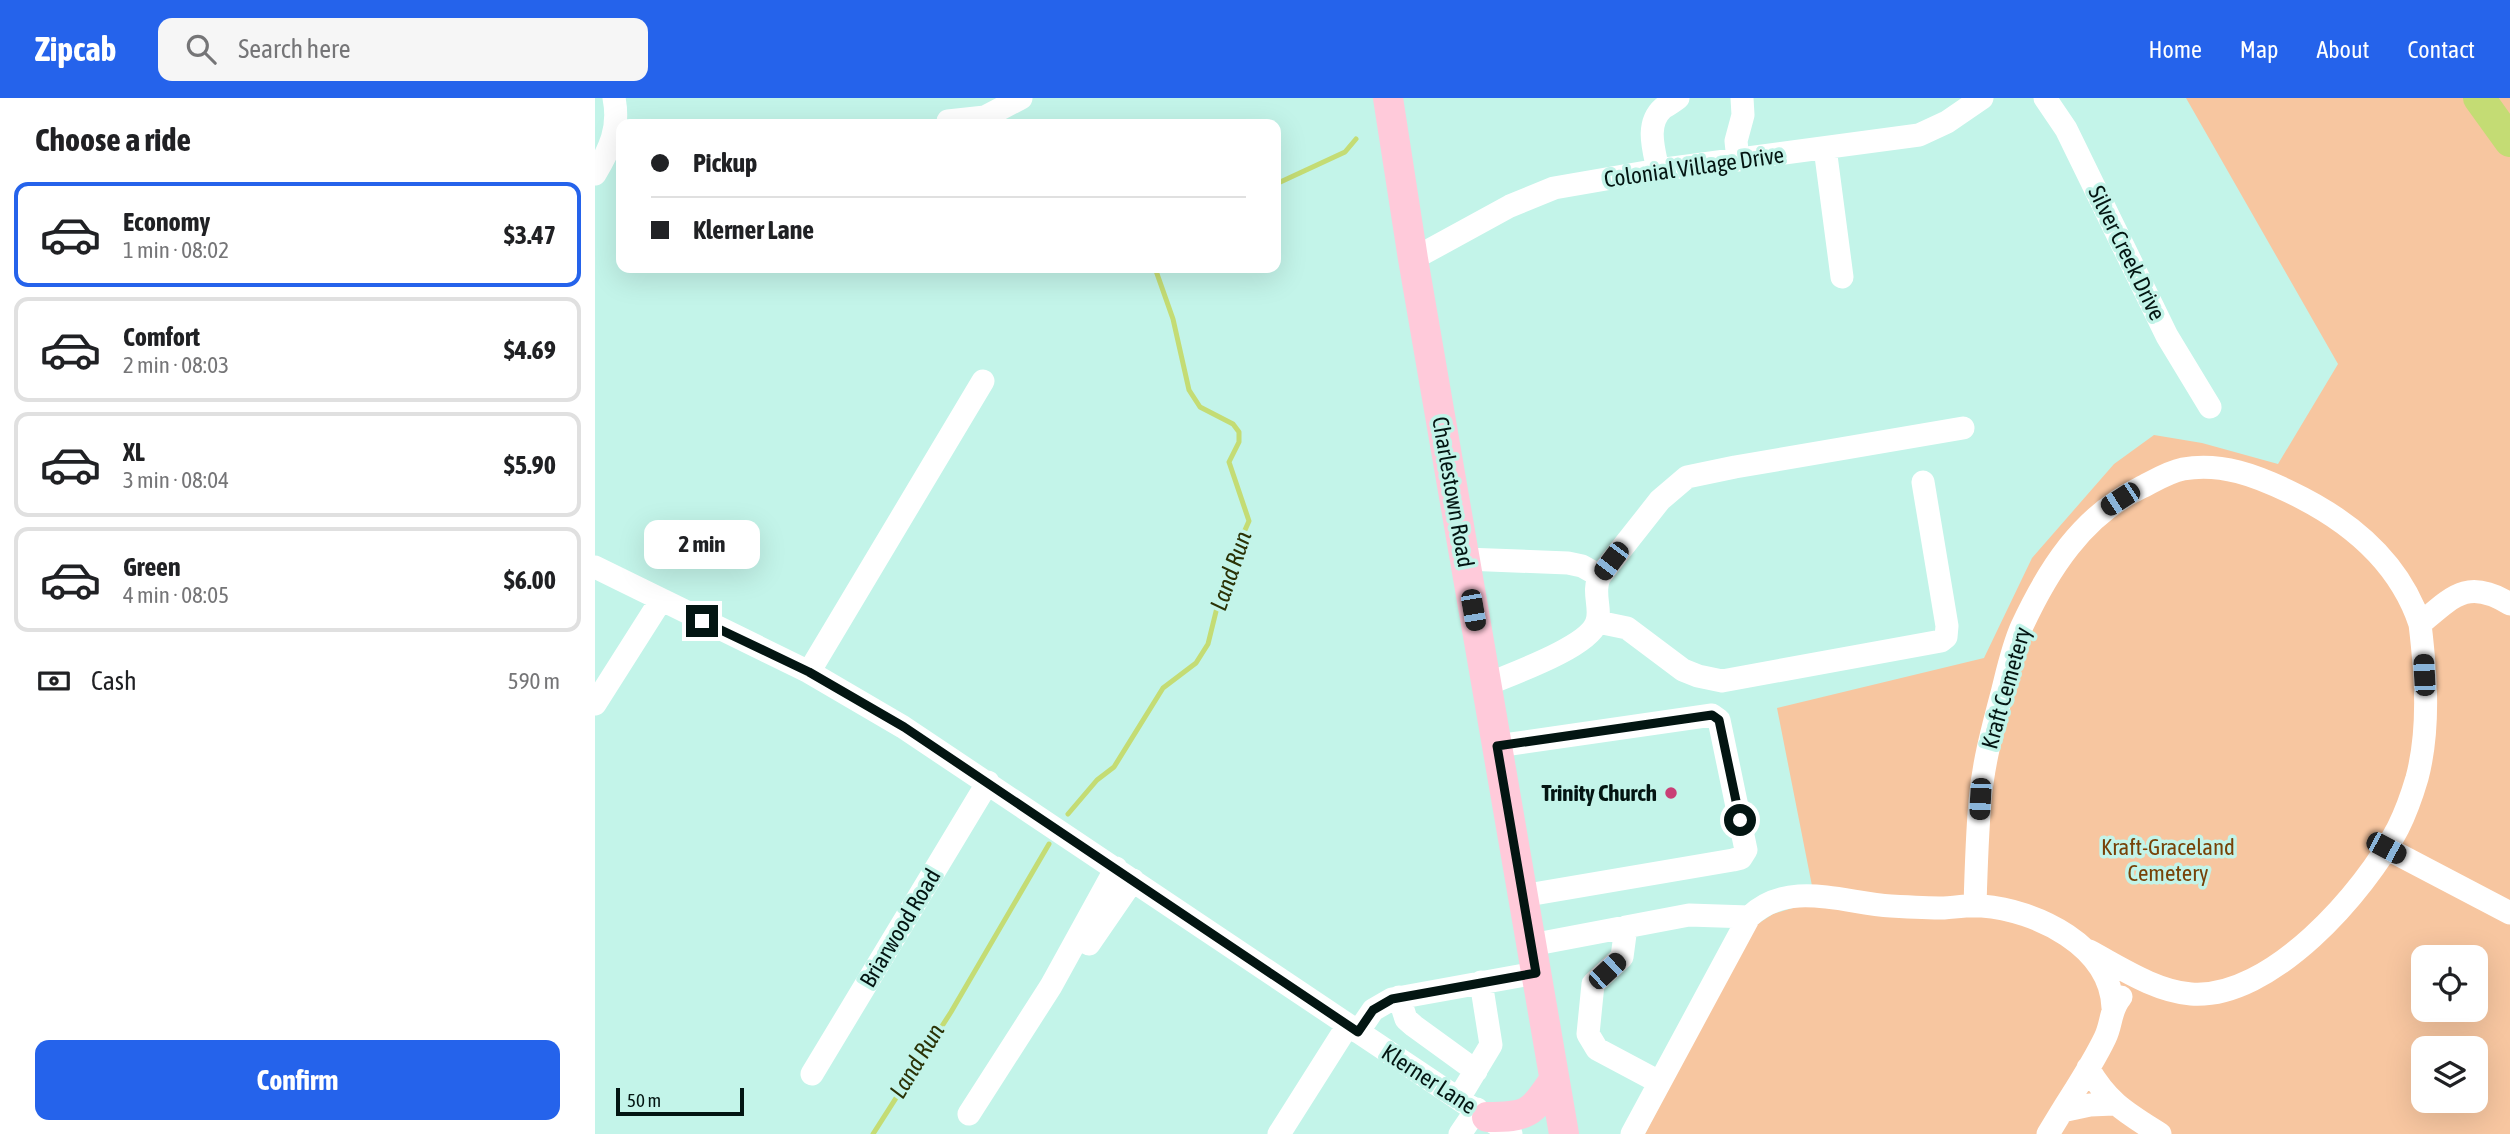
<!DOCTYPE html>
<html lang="en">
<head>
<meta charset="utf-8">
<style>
  :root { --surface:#fff; --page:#f6f6f6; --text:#202124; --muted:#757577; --line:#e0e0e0; --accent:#2563eb }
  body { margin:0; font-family:"Asap Condensed",sans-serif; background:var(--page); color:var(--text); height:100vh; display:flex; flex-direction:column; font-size:26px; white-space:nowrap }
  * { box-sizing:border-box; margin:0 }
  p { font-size:23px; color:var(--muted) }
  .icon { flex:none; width:38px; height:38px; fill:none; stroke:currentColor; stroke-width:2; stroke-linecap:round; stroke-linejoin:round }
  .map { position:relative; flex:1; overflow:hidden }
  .drawer { display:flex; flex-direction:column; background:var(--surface); width:595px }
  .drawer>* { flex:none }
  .banner { position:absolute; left:21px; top:21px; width:665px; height:154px; border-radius:14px; box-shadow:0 7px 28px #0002; display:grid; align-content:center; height:154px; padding:0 35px; background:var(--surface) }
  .tools { position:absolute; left:1816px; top:847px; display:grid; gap:14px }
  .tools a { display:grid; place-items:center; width:77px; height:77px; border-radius:14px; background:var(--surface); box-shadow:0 7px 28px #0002; font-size:35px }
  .scale { position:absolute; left:21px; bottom:18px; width:128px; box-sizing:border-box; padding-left:7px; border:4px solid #031512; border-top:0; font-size:19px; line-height:24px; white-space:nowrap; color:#031512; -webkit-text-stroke:5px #c3f4e9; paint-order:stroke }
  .end { position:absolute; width:32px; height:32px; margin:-16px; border:9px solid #031512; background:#fff; box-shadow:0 0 0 4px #fff }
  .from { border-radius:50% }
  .bubble { position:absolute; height:49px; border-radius:14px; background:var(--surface); box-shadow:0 7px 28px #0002; font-size:23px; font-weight:700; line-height:49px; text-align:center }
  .car { position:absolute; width:21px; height:42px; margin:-21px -10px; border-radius:9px; box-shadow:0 0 5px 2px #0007; background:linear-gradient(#222 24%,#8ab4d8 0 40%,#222 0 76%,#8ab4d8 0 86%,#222 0) }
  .banner b { display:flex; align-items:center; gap:24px; height:66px; font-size:26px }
  .banner b+b { border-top:2px solid var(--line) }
  .banner i { width:18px; height:18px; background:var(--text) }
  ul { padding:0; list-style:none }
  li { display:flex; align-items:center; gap:21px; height:105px; margin:0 14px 10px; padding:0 21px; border:4px solid var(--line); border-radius:14px }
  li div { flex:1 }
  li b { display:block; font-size:26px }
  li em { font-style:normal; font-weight:700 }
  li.active { border-color:var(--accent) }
  li>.icon { width:63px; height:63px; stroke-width:1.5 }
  h2 { padding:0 35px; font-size:32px; line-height:84px }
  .pay { display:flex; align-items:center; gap:18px; height:77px; padding:0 35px; font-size:26px }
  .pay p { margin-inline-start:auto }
  .cta { display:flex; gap:14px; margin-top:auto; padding:14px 35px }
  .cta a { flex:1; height:80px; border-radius:14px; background:var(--accent); color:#fff; font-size:28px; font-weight:700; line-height:80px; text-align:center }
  header { display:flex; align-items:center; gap:42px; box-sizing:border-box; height:98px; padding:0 35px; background:var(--accent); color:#fff }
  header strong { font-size:33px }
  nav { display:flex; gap:38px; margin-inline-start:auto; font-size:24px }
  .search { width:490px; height:63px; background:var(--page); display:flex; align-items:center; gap:18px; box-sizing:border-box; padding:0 24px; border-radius:14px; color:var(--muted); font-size:26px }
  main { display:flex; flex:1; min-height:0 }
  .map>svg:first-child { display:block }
  .green { fill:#f7c6a0; fill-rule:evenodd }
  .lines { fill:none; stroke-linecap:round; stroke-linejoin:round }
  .stream { stroke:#c4dc74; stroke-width:5 }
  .river { stroke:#c4dc74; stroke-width:32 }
  .minor { stroke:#fff; stroke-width:23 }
  .major { stroke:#ffcada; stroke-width:30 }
  .route { stroke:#031512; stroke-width:9 }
  .poi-dot { fill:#c93f76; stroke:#c3f4e9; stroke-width:2.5 }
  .labels { text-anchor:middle; stroke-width:7; stroke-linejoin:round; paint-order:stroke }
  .street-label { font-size:23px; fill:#031512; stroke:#c3f4e9 }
  .poi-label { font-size:23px; font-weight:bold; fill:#031512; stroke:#c3f4e9; text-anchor:end }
  .park-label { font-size:23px; fill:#774208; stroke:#c3f4e9 }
  .water-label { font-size:24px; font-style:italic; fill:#2a3206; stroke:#c3f4e9 }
</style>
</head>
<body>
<header>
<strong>Zipcab</strong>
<div class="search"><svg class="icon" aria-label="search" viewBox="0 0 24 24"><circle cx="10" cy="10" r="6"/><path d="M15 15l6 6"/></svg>Search here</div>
<nav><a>Home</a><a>Map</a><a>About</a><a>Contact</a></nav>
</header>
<main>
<section class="drawer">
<h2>Choose a ride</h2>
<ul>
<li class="active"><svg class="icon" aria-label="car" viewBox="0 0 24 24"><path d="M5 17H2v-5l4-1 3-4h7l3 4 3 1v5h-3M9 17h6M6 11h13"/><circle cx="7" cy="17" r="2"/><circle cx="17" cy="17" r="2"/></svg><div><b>Economy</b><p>1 min · 08:02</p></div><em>$3.47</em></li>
<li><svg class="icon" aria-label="car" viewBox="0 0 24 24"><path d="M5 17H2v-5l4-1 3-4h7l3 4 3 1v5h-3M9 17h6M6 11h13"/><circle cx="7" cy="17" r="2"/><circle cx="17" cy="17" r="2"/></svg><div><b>Comfort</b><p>2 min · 08:03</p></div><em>$4.69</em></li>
<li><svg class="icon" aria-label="car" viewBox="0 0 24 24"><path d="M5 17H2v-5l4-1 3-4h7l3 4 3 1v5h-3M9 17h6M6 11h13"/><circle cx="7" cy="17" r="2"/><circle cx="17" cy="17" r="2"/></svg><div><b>XL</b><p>3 min · 08:04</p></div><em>$5.90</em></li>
<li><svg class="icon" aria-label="car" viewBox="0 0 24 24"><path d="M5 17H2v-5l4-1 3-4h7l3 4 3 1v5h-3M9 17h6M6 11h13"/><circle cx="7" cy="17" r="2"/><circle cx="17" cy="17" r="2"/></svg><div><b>Green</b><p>4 min · 08:05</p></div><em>$6.00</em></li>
</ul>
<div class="pay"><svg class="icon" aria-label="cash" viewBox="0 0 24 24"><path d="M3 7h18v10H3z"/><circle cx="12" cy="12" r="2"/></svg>Cash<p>590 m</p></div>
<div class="cta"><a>Confirm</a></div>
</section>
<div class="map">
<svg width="1915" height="1036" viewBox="0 0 1915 1036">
  <rect width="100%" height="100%" fill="#c3f4e9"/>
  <path class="green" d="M1591 0H1915V1036H1050L1158 829 1178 816 1220 803 1182 610 1389 560 1437 460 1519 366 1559 337 1607 345 1683 366 1743 266ZM1829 859H1881V912H1829ZM1829 950H1881V1003H1829Z"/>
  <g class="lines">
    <path class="stream" d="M681 86 750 54 761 41
      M473 716 502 682 519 669 568 590 601 565 613 546 630 477 654 423 634 364 644 344V334L638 326 605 309 594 292 578 221 560 170
      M278 1036 356 914 454 746"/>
    <path class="river" d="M1884 0 1915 43"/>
    <path class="minor" d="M1450 0 1471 31 1572 238 1615 309
      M353 23 390 19 426 0
      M1230 50 1247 179
      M1143 62 1141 43 1148 17 1147 0
      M1063 72C1059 52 1050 26 1068 10 1073 7 1078 4 1083 0
      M0 76C15 51 25 30 19 0
      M818 161 915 108 959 90 1063 72 1324 37 1352 24 1387 0
      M870 461 973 465 987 468 1005 478
      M0 469 214 574 308 629 916 1036
      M1003 524 1032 530 1088 572 1103 578 1127 583 1346 543 1351 539 1352 528 1328 384
      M214 574 388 283
      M891 587C916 576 991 550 1001 526 1008 512 996 494 1005 478L1065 402 1092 379 1140 369 1368 330
      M0 606 66 502
      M902 648 1117 617 1124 622 1151 752 1146 760 1138 762 927 798
      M1791 750 1915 815
      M1380 808C1381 773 1382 738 1385 703 1388 667 1397 633 1406 599 1412 576 1417 550 1427 528 1453 472 1487 418 1545 390 1559 383 1573 374 1588 371 1626 364 1662 378 1695 394 1754 422 1804 463 1825 526
      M1031 829 1027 859 998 886 993 936 1002 951 1064 984
      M494 846 538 782
      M936 847 1094 817 1154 819
      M1494 853C1526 870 1560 893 1596 896 1676 902 1770 794 1803 730 1811 714 1817 697 1822 680 1835 631 1831 576 1825 526 1858 498 1873 480 1915 506
      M804 899 811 921 819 928 881 973
      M763 934 778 912 797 901 941 875
      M1493 970C1513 1005 1532 1015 1565 1036
      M217 976 393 684
      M864 1000 896 947 886 884
      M1467 1013C1482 989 1498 965 1510 940 1517 926 1515 911 1526 899
      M374 1016 456 888 521 770
      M684 1036 753 927
      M865 1036 882 1011
      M1037 1036 1154 819C1194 781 1248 805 1296 808 1314 809 1332 810 1349 810 1362 809 1374 807 1387 808 1441 812 1516 848 1518 910
      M1453 1036 1467 1013 1495 1007 1519 1006"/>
    <path class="major" d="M793 0 818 161 969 1036
      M892 1019C933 1019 936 1016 959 982"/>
  </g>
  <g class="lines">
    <path class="route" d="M107 523 214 574 309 629 763 934 778 912 797 901 941 875 902 648 1117 617 1124 622 1145 722"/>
  </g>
  <circle class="poi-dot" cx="1076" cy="695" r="7"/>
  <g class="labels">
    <g class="street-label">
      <text transform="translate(1099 69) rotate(-8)" y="8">Colonial Village Drive</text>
      <text transform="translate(1532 155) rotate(64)" y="8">Silver Creek Drive</text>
      <text transform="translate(858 394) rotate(80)" y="8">Charlestown Road</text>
      <text transform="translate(1411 590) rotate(-74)" y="8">Kraft Cemetery</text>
      <text transform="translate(305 830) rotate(-59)" y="8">Briarwood Road</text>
      <text transform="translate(834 981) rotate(33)" y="8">Klerner Lane</text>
    </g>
    <g class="poi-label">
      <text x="1062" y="703">Trinity Church</text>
    </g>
    <g class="park-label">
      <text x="1573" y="757">Kraft-Graceland<tspan x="1573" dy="26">Cemetery</tspan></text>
    </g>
    <g class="water-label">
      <text transform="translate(636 473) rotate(-71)" y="8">Land Run</text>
      <text transform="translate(322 963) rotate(-59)" y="8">Land Run</text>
    </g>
  </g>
</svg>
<div class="tools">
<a><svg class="icon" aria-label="locate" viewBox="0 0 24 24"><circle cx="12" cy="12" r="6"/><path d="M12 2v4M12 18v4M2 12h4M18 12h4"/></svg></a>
<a><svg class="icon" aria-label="layers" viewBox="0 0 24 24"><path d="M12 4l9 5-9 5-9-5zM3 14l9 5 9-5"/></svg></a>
</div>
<div class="scale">50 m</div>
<i class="end from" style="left:1145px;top:722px"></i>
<i class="end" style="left:107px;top:523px"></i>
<div class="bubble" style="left:49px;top:422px;width:116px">2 min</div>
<i class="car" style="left:1525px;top:401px;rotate:237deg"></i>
<i class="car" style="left:1016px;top:463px;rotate:217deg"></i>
<i class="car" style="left:878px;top:512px;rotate:170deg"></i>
<i class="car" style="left:1829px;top:577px;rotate:357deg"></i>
<i class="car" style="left:1385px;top:701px;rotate:183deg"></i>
<i class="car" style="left:1791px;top:750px;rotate:118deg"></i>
<i class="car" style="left:1012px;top:873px;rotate:47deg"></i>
<div class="banner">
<b><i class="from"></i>Pickup</b>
<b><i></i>Klerner Lane</b>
</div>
</div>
</main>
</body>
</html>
